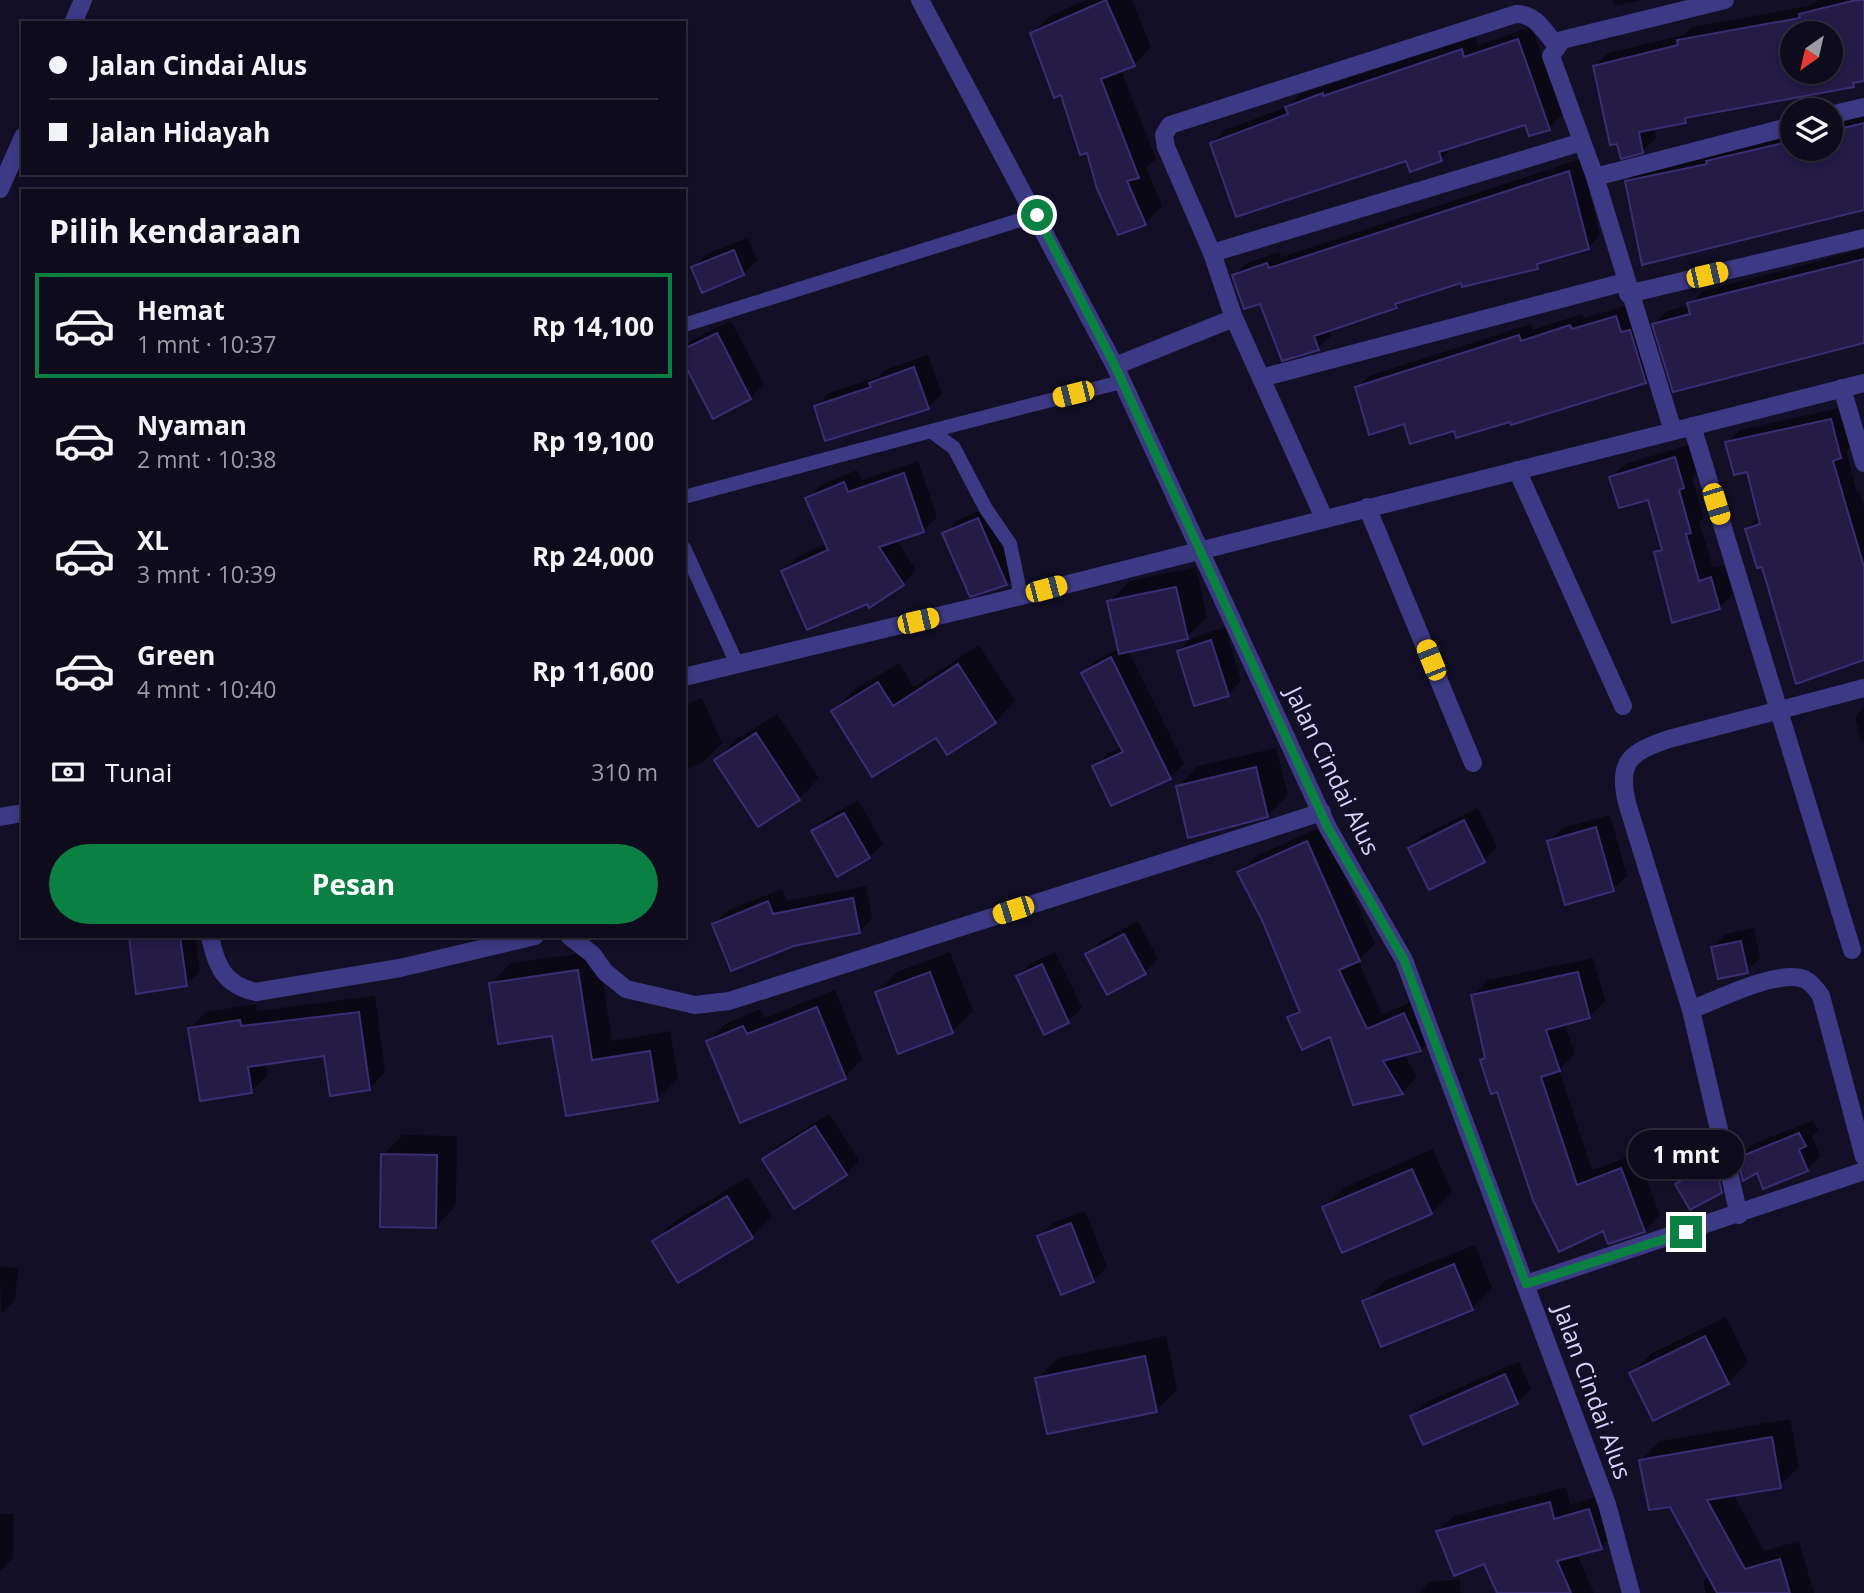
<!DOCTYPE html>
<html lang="id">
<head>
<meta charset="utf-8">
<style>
  :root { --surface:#0e0b1c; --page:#1c1929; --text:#f1f3f6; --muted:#9b9ba3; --line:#2e2b3b; --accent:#0b8043 }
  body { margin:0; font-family:"Open Sans",sans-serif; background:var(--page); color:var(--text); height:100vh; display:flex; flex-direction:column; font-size:26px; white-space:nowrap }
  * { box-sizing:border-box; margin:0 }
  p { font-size:23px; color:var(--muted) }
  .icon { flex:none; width:38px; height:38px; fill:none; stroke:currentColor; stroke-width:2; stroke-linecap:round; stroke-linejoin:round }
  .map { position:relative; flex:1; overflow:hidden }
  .side { position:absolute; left:21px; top:189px; width:665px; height:749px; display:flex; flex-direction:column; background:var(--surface); border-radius:0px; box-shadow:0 4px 10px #0003,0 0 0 2px var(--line) }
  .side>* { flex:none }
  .top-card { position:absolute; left:21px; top:21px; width:665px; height:154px; border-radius:0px; box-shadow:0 4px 10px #0003,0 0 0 2px var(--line); display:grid; align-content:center; height:154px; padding:0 28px; background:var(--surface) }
  .needle { width:46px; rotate:214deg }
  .fabs { position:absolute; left:1780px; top:21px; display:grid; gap:14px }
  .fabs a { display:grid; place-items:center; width:63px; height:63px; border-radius:50%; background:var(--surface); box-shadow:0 4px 10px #0003,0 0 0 2px var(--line); font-size:35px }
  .end { position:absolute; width:32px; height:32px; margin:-16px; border:9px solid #0b8043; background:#fff; box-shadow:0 0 0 4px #fff }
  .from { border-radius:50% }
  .bubble { position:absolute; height:49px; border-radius:24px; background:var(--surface); box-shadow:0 4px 10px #0003,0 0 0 2px var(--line); font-size:23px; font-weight:700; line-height:49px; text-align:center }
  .car { position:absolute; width:21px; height:42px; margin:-21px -10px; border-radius:9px; box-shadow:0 0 5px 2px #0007; background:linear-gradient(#f5c518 24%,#345 0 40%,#f5c518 0 76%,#345 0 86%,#f5c518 0) }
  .top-card b { display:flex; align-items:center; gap:24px; height:66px; font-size:26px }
  .top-card b+b { border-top:2px solid var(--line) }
  .top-card i { width:18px; height:18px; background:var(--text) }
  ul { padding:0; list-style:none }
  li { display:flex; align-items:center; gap:21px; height:105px; margin:0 14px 10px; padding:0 14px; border:4px solid transparent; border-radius:0px }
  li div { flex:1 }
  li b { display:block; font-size:26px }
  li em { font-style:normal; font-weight:700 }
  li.current { border-color:var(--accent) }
  li>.icon { width:63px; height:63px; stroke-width:1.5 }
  h2 { padding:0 28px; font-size:32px; line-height:84px }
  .pay { display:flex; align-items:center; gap:18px; height:77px; padding:0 28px; font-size:26px }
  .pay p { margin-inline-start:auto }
  .primary-button { display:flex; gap:14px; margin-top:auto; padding:14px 28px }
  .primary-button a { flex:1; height:80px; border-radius:42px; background:var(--accent); color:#fff; font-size:28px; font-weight:700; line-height:80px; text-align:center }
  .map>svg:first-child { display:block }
  .shadow { fill:#0007; fill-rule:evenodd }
  .building { fill:#241b47; stroke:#3b2d73; stroke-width:2; fill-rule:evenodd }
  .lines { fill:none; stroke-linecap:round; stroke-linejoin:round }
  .service { stroke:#3d3a85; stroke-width:14 }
  .minor { stroke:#3d3a85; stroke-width:18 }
  .tertiary { stroke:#3d3a85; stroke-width:18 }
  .route { stroke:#0b8043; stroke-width:9 }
  .labels { text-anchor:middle; stroke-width:5; stroke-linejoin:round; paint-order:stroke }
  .street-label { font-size:24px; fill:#d9d4ff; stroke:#130f26 }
</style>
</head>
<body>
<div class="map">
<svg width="1864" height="1593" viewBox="0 0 1864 1593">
  <rect width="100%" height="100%" fill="#130f26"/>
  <path class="shadow" d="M1086 0H1132L1151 47 1134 65 1121 70 1156 159 1146 168 1162 206 1145 224 1088 151 1032 34 1050 16Z
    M1613 0H1642L1614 6Z
    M1818 0H1864V79L1853 85 1691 116 1685 121 1653 127 1656 138 1642 151 1595 66 1608 53 1684 35 1692 27 1809 6ZM1792 33H1830V72H1792Z
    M1532 27 1562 115 1549 128 1527 123 1455 145 1441 159 1212 143 1225 130 1287 107 1300 94 1475 37 1478 45Z
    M1864 114V208L1627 181 1641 168 1792 132V149H1830V122Z
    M1581 159 1600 235 1588 248 1545 260 1537 267 1462 281 1404 299 1396 307 1328 329 1331 336 1318 348 1261 301 1234 275 1247 263 1279 252 1281 257Z
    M748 238 757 260 743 274 693 268 707 254Z
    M1864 249V341L1654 324 1667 311 1690 305 1703 291Z
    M1628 305 1657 369 1645 381 1511 420 1455 429 1405 422 1357 388 1369 376 1531 324 1533 330 1582 314 1584 318Z
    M731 321 764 384 750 398 684 349 694 339Z
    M928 355 942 394 928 407 816 406 829 393 878 377 885 370Z
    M1844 407 1854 443 1846 451 1857 493 1860 492 1864 508V659L1763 565 1747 529 1760 516 1748 470 1727 443 1740 430Z
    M1688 445 1697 473 1692 478 1704 518 1699 522 1713 568 1724 565 1733 594 1719 608 1656 552 1663 545 1649 497 1611 477 1625 464Z
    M918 461 937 517 923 530 896 539 916 570 903 584 867 602 783 571 797 557 827 544 807 498 821 485 857 470 862 480Z
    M992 506 1020 570 1006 584 944 534 958 520Z
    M1196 567 1207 617 1187 637 1128 650 1184 764 1170 777 1112 804 1095 766 1108 753 1122 747 1083 673 1097 660 1119 648 1109 602 1130 581Z
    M1225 627 1241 681 1228 695 1179 651 1192 638Z
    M979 645 1015 701 995 722 833 711 853 691 899 663 914 687Z
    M702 698 722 743 703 762 684 770V705Z
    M1864 707V739L1861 740 1855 717Z
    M777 714 819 778 799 799 717 760 737 739Z
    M1276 748 1288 795 1267 816 1178 787 1198 766Z
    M858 800 883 844 869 857 813 831 827 818Z
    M1478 808 1497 847 1484 860 1410 848 1423 835Z
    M1610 815 1627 876 1613 889 1548 842 1562 828Z
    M1323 826 1375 944 1358 960 1382 1015 1420 998 1436 1034 1421 1050 1404 1054 1417 1077 1402 1092 1354 1103 1331 1035 1289 1018 1300 1007 1263 919 1239 873 1255 857Z
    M866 886 872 918 859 932 714 925 727 911 782 889 787 901Z
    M1138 921 1158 959 1145 972 1108 992 1088 955 1101 941Z
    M1754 928 1760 958 1747 971 1713 947 1726 934Z
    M131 936H195L200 971 186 985 137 992Z
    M598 951 612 1041 670 1031 678 1078 657 1099 567 1114 554 1034 491 984 511 963Z
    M950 952 973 1011 952 1031 877 993 897 972Z
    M1055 952 1082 1008 1068 1021 1044 1033 1018 976 1031 963Z
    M1593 958 1605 1001 1589 1017 1564 1023 1575 1054 1559 1070 1592 1170 1637 1154 1660 1215 1644 1231 1604 1228 1498 1090 1482 1060 1486 1055 1473 996 1488 980Z
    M835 990 862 1059 845 1077 708 1042 725 1024 761 1009 764 1018Z
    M375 996 385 1072 369 1089 326 1054 266 1063 268 1075 251 1091 190 1029 206 1012 256 1004 257 1011Z
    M829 1114 859 1160 846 1174 764 1160 777 1146Z
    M1813 1120 1818 1131 1812 1137 1820 1156 1807 1170 1758 1171 1739 1158 1753 1144Z
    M403 1135 457 1136 456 1205 436 1226 383 1155Z
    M1433 1149 1452 1192 1431 1213 1324 1208 1345 1187Z
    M1724 1153 1735 1177 1721 1191 1677 1185 1690 1171Z
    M748 1177 772 1216 752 1236 654 1241 675 1221Z
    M1085 1211 1107 1267 1093 1281 1039 1237 1053 1223Z
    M1475 1245 1492 1288 1472 1308 1364 1301 1385 1281Z
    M0 1266 18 1268 15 1300 1 1314Z
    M1726 1317 1748 1362 1728 1382 1631 1374 1652 1353Z
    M1166 1336 1177 1390 1156 1410 1037 1379 1058 1358Z
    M1519 1362 1531 1389 1517 1402 1412 1416 1426 1402Z
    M1790 1419 1799 1467 1780 1486 1733 1494 1764 1551 1799 1541 1814 1593H1706L1703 1582 1710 1576 1670 1505 1641 1460 1660 1441Z
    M1566 1487 1570 1505 1605 1494 1617 1531 1601 1547 1577 1554 1594 1593H1499L1485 1562 1438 1531 1454 1516Z
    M0 1514H14L13 1558 0 1571Z
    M1460 1579 1461 1593H1419L1430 1582Z"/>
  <path class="building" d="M1106 0 1135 66 1101 79 1139 178 1127 181 1146 225 1118 235 1097 189 1087 153 1080 155 1061 95 1054 98 1030 33Z
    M1856 0H1864V81L1853 83 1854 87 1685 118 1686 123 1639 132 1643 153 1621 159 1617 144 1610 145 1593 66 1678 45 1677 40 1800 18 1799 14ZM1792 33H1830V72H1792Z
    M1518 39 1550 130 1529 136 1525 125 1439 152 1442 161 1410 172 1406 161 1236 217 1210 143 1288 114 1285 107 1323 93V96L1462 49 1464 57Z
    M1864 123V210L1642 265 1625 181 1707 164 1706 161 1792 141V149H1830V131Z
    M1569 171 1589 249 1537 264 1538 269 1462 287 1461 283 1395 304 1397 308 1314 336 1319 350 1282 361 1260 304 1244 309 1232 275 1267 263 1269 268Z
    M734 250 744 275 702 293 691 267Z
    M1864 259V343L1673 392 1652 324 1690 314 1687 303Z
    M1616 316 1621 332 1630 330 1646 383 1511 425 1510 422 1456 438 1454 431 1410 444 1404 424 1369 435 1355 387 1519 335 1521 341 1570 325 1572 329Z
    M717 333 751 399 713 419 684 363V349Z
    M914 367 929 409 825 441 814 406 871 387 869 383Z
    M1831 419 1841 458 1833 461 1864 567V660L1796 684 1762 567 1757 568 1745 529 1760 524 1747 472 1734 475 1725 442Z
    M1675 457 1684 488 1679 490 1691 533 1686 534 1699 581 1711 577 1720 609 1672 623 1654 552 1662 550 1648 500 1619 508 1609 477Z
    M904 473 924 532 879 547 904 585 869 608 867 604 807 630 781 571 828 550 805 498 844 482 848 492Z
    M978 518 1007 585 970 597 942 533Z
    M1176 587 1188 639 1119 654 1107 601Z
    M1211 640 1229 696 1194 706 1177 651Z
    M1111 657 1171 779 1111 806 1092 766 1123 752 1081 673Z
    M958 664 996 723 947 755 936 738 872 777 831 711 878 682 893 706Z
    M756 733 800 800 758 827 714 760Z
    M1256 767 1268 817 1188 838 1176 786Z
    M844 813 870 858 837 877 811 831Z
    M1464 820 1485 862 1429 890 1408 848Z
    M1596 827 1614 891 1565 905 1547 841Z
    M1307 841 1360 961 1339 970 1367 1029 1404 1013 1421 1051 1383 1061 1403 1094 1353 1105 1330 1037 1302 1050 1287 1017 1300 1012 1262 920 1237 872Z
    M853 898 860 933 794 946 731 971 712 924 768 901 773 914Z
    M1124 934 1146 974 1107 995 1085 954Z
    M129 936H180L187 986 136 994Z
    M1741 941 1748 973 1718 979 1711 947Z
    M1042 964 1069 1023 1044 1035 1016 976Z
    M578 970 592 1060 650 1051 658 1101 566 1116 552 1036 498 1044 489 983Z
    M930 972 953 1033 898 1054 875 992Z
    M1578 972 1590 1018 1546 1030 1560 1071 1541 1077 1577 1185 1621 1168 1645 1232 1608 1244 1603 1231 1559 1252 1533 1200 1497 1092 1491 1094 1480 1060 1485 1058 1471 995Z
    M817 1007 846 1079 740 1123 706 1041 743 1026 747 1034Z
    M359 1012 370 1090 330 1096 324 1056 248 1067 252 1093 200 1101 188 1028 240 1020 241 1026Z
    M815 1126 847 1175 794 1209 762 1159Z
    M1799 1133 1806 1146 1799 1150 1808 1171 1763 1189 1757 1173 1743 1181 1737 1158Z
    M381 1154 437 1155 436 1228 380 1227Z
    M1710 1165 1712 1168 1716 1166 1722 1193 1690 1210 1675 1184Z
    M1412 1169 1432 1214 1342 1253 1322 1207Z
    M727 1196 753 1238 678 1283 652 1241Z
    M1071 1223 1094 1282 1061 1295 1037 1236Z
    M1454 1264 1473 1310 1381 1347 1362 1301Z
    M1705 1336 1729 1384 1653 1421 1629 1373Z
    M1145 1356 1157 1412 1047 1434 1035 1378Z
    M1505 1374 1518 1404 1423 1445 1410 1416Z
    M1772 1437 1781 1488 1707 1500 1745 1569 1780 1559 1790 1593H1717L1670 1507 1649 1510 1639 1460Z
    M1550 1502 1554 1519 1589 1509 1602 1549 1557 1561 1571 1593H1497L1484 1564 1454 1576 1436 1531Z"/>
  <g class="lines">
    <path class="service" d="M684 325 1036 215
      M931 431 1121 382
      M684 497 931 431 954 448 986 509 1010 544 1021 596
      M684 548 737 664"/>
    <path class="minor" d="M73 23 83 0
      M1830 115 1864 107
      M1595 177 1792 126
      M0 189 23 137
      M1212 253 1166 147 1164 135 1170 125 1516 14C1536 14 1544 31 1556 45
      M1628 294 1864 238
      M1234 318 1324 518
      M1115 366 1234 318 1212 253 1582 142
      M1261 378 1625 282
      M1842 388 1864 463
      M1692 426 1852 950
      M1673 431 1595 177 1551 56 1562 40 1725 0
      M1517 470 1623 706
      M1367 507 1473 763
      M684 677 1021 596 1864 383
      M0 817 23 813
      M210 936C216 966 224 985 256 992L400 968 535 936
      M569 936 592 954 605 972 626 989 695 1005 729 1001 1322 812
      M1691 1010C1716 1000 1782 967 1806 980 1813 984 1817 990 1821 996L1864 1157
      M1739 1215 1691 1010 1627 803C1617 760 1631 752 1669 739L1864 688
      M1526 1284 1864 1171"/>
    <path class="tertiary" d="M920 0 1115 366 1328 828 1404 960 1607 1504 1631 1593"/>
  </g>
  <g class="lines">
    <path class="route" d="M1037 215 1115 366 1328 828 1404 960 1526 1284 1686 1232"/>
  </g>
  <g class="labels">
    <g class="street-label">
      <text transform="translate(1332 771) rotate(64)" y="8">Jalan Cindai Alus</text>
      <text transform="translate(1592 1392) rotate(70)" y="8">Jalan Cindai Alus</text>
    </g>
  </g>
</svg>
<div class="fabs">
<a><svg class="needle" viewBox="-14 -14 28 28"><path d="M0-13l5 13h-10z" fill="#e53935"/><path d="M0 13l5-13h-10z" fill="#9b9ba3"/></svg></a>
<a><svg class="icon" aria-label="layers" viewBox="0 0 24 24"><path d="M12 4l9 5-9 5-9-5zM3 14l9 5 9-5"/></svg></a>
</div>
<i class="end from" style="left:1037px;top:215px"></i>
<i class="end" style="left:1686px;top:1232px"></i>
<div class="bubble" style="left:1628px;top:1130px;width:116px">1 mnt</div>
<i class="car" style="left:1707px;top:275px;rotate:77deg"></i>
<i class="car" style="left:1073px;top:394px;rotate:256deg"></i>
<i class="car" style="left:1716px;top:504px;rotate:163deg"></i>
<i class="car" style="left:1046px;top:589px;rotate:75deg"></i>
<i class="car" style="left:918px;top:621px;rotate:77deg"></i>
<i class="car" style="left:1431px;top:660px;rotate:338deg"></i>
<i class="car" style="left:1013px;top:910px;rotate:252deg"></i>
<div class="top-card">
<b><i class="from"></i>Jalan Cindai Alus</b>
<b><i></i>Jalan Hidayah</b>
</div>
<section class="side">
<h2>Pilih kendaraan</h2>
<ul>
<li class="current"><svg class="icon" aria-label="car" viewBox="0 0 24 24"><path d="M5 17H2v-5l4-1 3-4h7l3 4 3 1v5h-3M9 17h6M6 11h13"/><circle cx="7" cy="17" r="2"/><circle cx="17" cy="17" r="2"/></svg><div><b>Hemat</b><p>1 mnt · 10:37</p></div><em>Rp 14,100</em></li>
<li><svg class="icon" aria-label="car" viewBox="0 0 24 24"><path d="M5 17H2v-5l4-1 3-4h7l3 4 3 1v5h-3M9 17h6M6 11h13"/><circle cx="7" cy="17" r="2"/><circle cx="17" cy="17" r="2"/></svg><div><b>Nyaman</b><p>2 mnt · 10:38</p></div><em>Rp 19,100</em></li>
<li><svg class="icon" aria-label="car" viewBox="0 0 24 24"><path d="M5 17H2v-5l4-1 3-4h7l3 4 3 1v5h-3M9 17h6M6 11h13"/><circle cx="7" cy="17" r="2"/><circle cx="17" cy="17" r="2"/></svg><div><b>XL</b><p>3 mnt · 10:39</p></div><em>Rp 24,000</em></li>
<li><svg class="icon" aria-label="car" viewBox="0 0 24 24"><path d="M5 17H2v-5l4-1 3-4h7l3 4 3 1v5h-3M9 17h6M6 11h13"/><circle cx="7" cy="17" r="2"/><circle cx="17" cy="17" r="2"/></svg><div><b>Green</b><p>4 mnt · 10:40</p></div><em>Rp 11,600</em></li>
</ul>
<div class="pay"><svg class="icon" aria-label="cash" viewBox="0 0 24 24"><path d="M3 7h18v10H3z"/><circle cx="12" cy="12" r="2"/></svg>Tunai<p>310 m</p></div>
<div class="primary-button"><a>Pesan</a></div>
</section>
</div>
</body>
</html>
